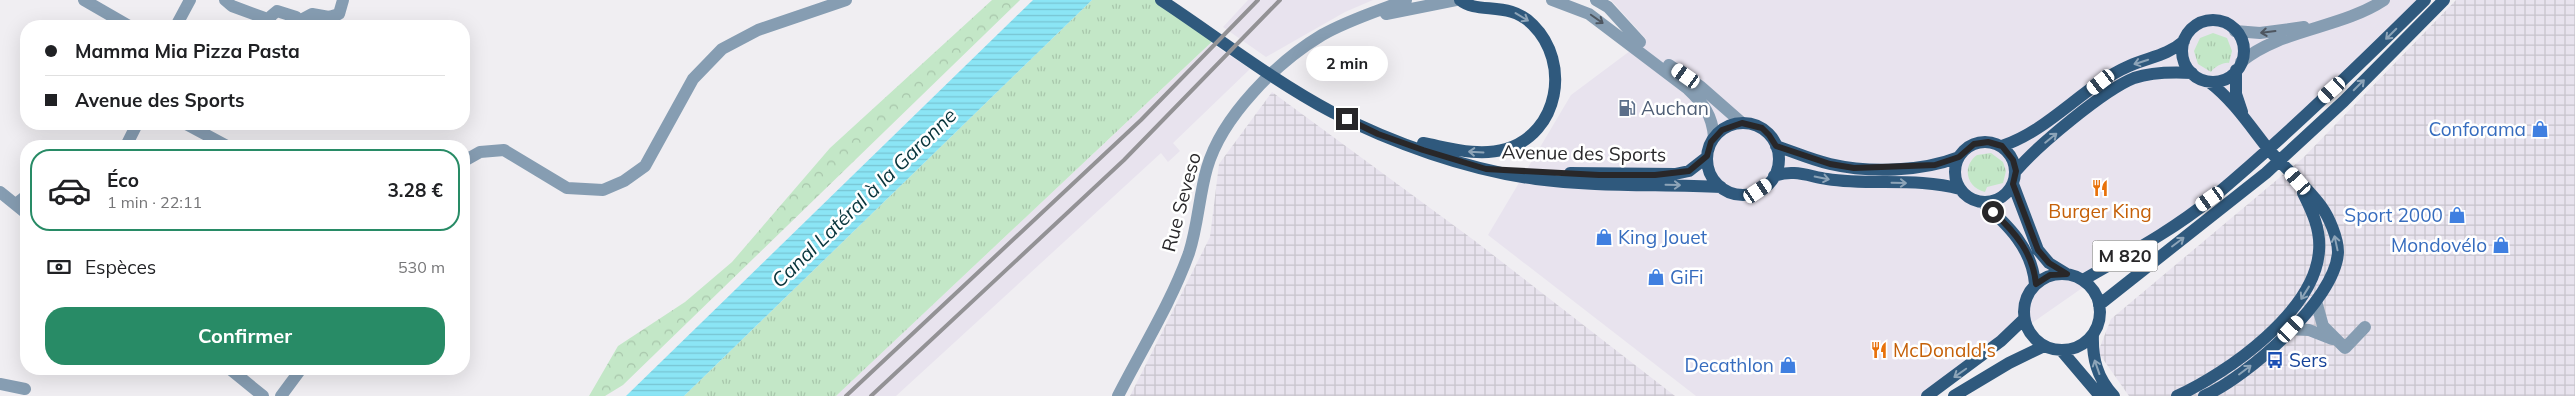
<!DOCTYPE html>
<html lang="fr">
<head>
<meta charset="utf-8">
<style>
  :root { --surface:#fff; --page:#f2f2f2; --text:#202124; --muted:#757577; --line:#e0e0e0; --accent:#288b66 }
  body { margin:0; font-family:Mulish,sans-serif; background:var(--page); color:var(--text); height:100vh; display:flex; flex-direction:column; font-size:19px; white-space:nowrap }
  * { box-sizing:border-box; margin:0 }
  p { font-size:16px; color:var(--muted) }
  .icon { flex:none; width:28px; height:28px; fill:none; stroke:currentColor; stroke-width:2; stroke-linecap:round; stroke-linejoin:round }
  .map { position:relative; flex:1; overflow:hidden }
  .details { position:absolute; left:20px; top:140px; width:450px; height:235px; display:flex; flex-direction:column; background:var(--surface); border-radius:20px; box-shadow:0 5px 20px #0002 }
  .details>* { flex:none }
  .top-card { position:absolute; left:20px; top:20px; width:450px; height:110px; border-radius:20px; box-shadow:0 5px 20px #0002; display:grid; align-content:center; height:110px; padding:0 25px; background:var(--surface) }
  .end { position:absolute; width:22px; height:22px; margin:-11px; border:6px solid #282729; background:#fff; box-shadow:0 0 0 2px #fff }
  .from { border-radius:50% }
  .bubble { position:absolute; height:35px; border-radius:18px; background:var(--surface); box-shadow:0 5px 20px #0002; font-size:16px; font-weight:700; line-height:35px; text-align:center }
  .car { position:absolute; width:15px; height:30px; margin:-15px -8px; border-radius:6px; box-shadow:0 0 4px 1px #0007; background:linear-gradient(#fff 24%,#345 0 40%,#fff 0 76%,#345 0 86%,#fff 0) }
  .top-card b { display:flex; align-items:center; gap:18px; height:48px; font-size:19px }
  .top-card b+b { border-top:1px solid var(--line) }
  .top-card i { width:12px; height:12px; background:var(--text) }
  ul { padding:9px 0 0; list-style:none }
  li { display:flex; align-items:center; gap:15px; height:82px; margin:0 10px 8px; padding:0 15px; border:2px solid transparent; border-radius:20px }
  li div { flex:1 }
  li b { display:block; font-size:19px }
  li em { font-style:normal; font-weight:700 }
  li.selected { border-color:var(--accent) }
  li>.icon { width:45px; height:45px; stroke-width:1.5 }
  .pay { display:flex; align-items:center; gap:12px; height:55px; padding:0 25px; font-size:19px }
  .pay p { margin-inline-start:auto }
  .action { display:flex; gap:10px; margin-top:auto; padding:10px 25px }
  .action a { flex:1; height:58px; border-radius:20px; background:var(--accent); color:#fff; font-size:20px; font-weight:700; line-height:58px; text-align:center }
  .map>svg:first-child { display:block }
  .built { fill:#e8e3ee }
  .industrial { fill:url(#industrial-grid) }
  .grass { fill:url(#grass-tufts) }
  .forest { fill:url(#forest-crowns) }
  .water { fill:url(#water-rules) }
  .lines { fill:none; stroke-linecap:round; stroke-linejoin:round }
  .minor { stroke:#869db2; stroke-width:12 }
  .major { stroke:#2f597d; stroke-width:12 }
  .rail { stroke:#939295; stroke-width:4 }
  .oneway { stroke:#8da4b8 }
  .oneway2 { stroke:#4e5660 }
  .route { stroke:#282729; stroke-width:6 }
  .labels { text-anchor:middle; stroke-width:5; stroke-linejoin:round; paint-order:stroke }
  .shield { fill:#fff; stroke:#686869; stroke-width:1 }
  .shield-label { font-size:18px; font-weight:bold; fill:#282729 }
  .service-label { font-size:19px; fill:#4e5e75; stroke:#fff; text-anchor:start }
  .shop-label { font-size:19px; fill:#366cbe; stroke:#fff; text-anchor:end }
  .street-label { font-size:19px; fill:#282729; stroke:#fff }
  .food-label { font-size:19px; fill:#c56008; stroke:#fff }
  .transit-label { font-size:19px; fill:#164399; stroke:#fff; text-anchor:start }
  .water-label { font-size:20px; font-style:italic; fill:#07343b; stroke:#fff }
</style>
</head>
<body>
<div class="map">
<svg width="2575" height="396" viewBox="0 0 2575 396">
  <defs>
    <pattern id="industrial-grid" width="8" height="8" patternUnits="userSpaceOnUse" patternTransform="scale(1.25)"><rect width="8" height="8" fill="#e8e3ee"/><path d="M0 4h8M4 0v8" fill="none" stroke="#c7c3cc"/></pattern>
    <pattern id="grass-tufts" width="24" height="20" patternUnits="userSpaceOnUse" patternTransform="scale(1.25)"><rect width="24" height="20" fill="#c3e7c7"/><path d="M3 7l-1-3M5 7V3M7 7l1-3M15 17l-1-3M17 17v-4M19 17l1-3" fill="none" stroke="#a8c6ab"/></pattern>
    <pattern id="forest-crowns" width="20" height="18" patternUnits="userSpaceOnUse" patternTransform="scale(1.25)"><rect width="20" height="18" fill="#c3e7c7"/><path d="M2 6a3 3 0 1 1 6 0M12 15a3 3 0 1 1 6 0" fill="none" stroke="#a8c6ab"/></pattern>
    <pattern id="water-rules" width="6" height="5" patternUnits="userSpaceOnUse" patternTransform="scale(1.25)"><rect width="6" height="5" fill="#8be5f5"/><path d="M0 2.5h6" fill="none" stroke="#78c4d2"/></pattern>
  </defs>
  <rect width="100%" height="100%" fill="#f0eef2"/>
  <path class="built" d="M1248 0H1373L1345 12 1266 57 1223 27Z
    M1611 0H2425L2210 199 1927 396H1696L1488 235 1571 95 1646 39Z
    M1211 43 1250 69 1173 143 1180 151 1168 162 1161 153 896 396H836Z"/>
  <path class="industrial" d="M2456 0H2575V396H2129L2098 352 2111 319 2303 158Z
    M1272 92 1475 241 1675 396H1130L1210 237 1219 164Z"/>
  <path class="grass" d="M1092 0H1161L1217 37 836 396H684Z
    M2213 33 2227 38 2232 51 2229 63C2224 62 2214 67 2211 72L2198 64 2194 51 2200 38Z
    M1991 153 2003 162 2006 171 2003 183 1987 187 1985 192C1967 188 1961 167 1977 155Z"/>
  <path class="forest" d="M992 0H1020L623 385 605 396H589L618 346 685 302 732 262 830 148Z"/>
  <path class="water" d="M1033 0H1092L684 396H626Z"/>
  <g class="lines">
    <path class="minor" d="M84 0 129 26
      M225 0 232 6 270 20
      M1552 0 1589 14 1688 89C1704 104 1712 115 1714 137
      M1596 0 1608 7 1640 42
      M1386 14 1456 0
      M299 21 312 14 329 17 339 14 343 0
      M176 26 190 0
      M268 26 271 16 277 11 296 17 301 26
      M2235 31 2260 33 2304 27
      M2241 62C2280 29 2340 29 2384 0
      M1669 65 1701 87 1742 123
      M186 124 227 146
      M126 146 137 124
      M464 161 480 152 504 150 567 188 603 190 624 181 645 166 693 79 722 49 758 30 846 0
      M0 192 26 213
      M16 204 26 196
      M2316 301 2323 326 2345 348 2365 327
      M2291 329 2309 330 2332 339
      M230 369 263 396
      M0 384 25 389
      M281 396 301 369
      M1118 396C1142 349 1171 303 1189 253 1198 225 1199 196 1207 168 1222 116 1277 62 1322 35 1348 20 1378 11 1406 0"/>
    <path class="major" d="M1161 0C1217 37 1272 80 1332 112 1392 143 1468 170 1536 179 1596 187 1659 184 1721 187
      M2182 51a31 31 0 1 1 62 0a31 31 0 1 1-62 0Z
      M2236 70V94L2242 112
      M1707 159a36 36 0 1 1 72 0a36 36 0 1 1-72 0Z
      M1955 172a30 30 0 1 1 60 0a30 30 0 1 1-60 0Z
      M1423 143C1450 148 1478 157 1506 149 1559 133 1571 63 1533 25 1509 0 1478 15 1460 0
      M1776 146C1794 152 1812 160 1830 164 1869 173 1921 172 1959 157
      M2002 146C2050 130 2083 86 2129 66 2149 57 2167 56 2184 41
      M2016 171C2037 146 2104 90 2134 78 2152 72 2173 72 2192 73
      M1570 173 1675 174 1689 171 1707 157
      M1774 176C1793 169 1808 176 1827 179 1870 186 1917 177 1960 189
      M2013 184 2038 250 2049 263 2067 274
      M1982 202C2008 225 2032 248 2035 284
      M2024 312a38 38 0 1 1 76 0a38 38 0 1 1-76 0Z
      M2083 280C2126 255 2172 231 2211 199 2286 136 2356 68 2425 0
      M2099 305 2266 173 2344 101 2444 0
      M2093 334C2092 358 2097 378 2114 396
      M2061 350 2100 396
      M1927 396 2001 341 2024 319
      M1954 396 2009 363 2044 346
      M2177 396C2228 373 2315 311 2319 251 2321 230 2312 211 2303 193
      M2204 396C2246 378 2336 300 2338 252 2338 238 2329 217 2321 206 2306 186 2286 169 2269 150 2250 126 2233 100 2209 82"/>
    <path class="rail" d="M846 396 1141 120 1258 0
      M871 396 1124 160 1280 0"/>
  </g>
  <defs><path id="oneway-shaft" d="M-6 0H5M1.5-3L5.5 0L1.5 3" fill="none" stroke-width="1.6" stroke-linecap="round" stroke-linejoin="round" transform="scale(1.25)"/></defs>
  <g class="oneway">
    <use href="#oneway-shaft" transform="translate(1522 17) rotate(31)"/>
    <use href="#oneway-shaft" transform="translate(2391 34) rotate(135)"/>
    <use href="#oneway-shaft" transform="translate(2141 62) rotate(162)"/>
    <use href="#oneway-shaft" transform="translate(2359 85) rotate(-45)"/>
    <use href="#oneway-shaft" transform="translate(2051 138) rotate(-39)"/>
    <use href="#oneway-shaft" transform="translate(1476 152) rotate(-177)"/>
    <use href="#oneway-shaft" transform="translate(1822 178) rotate(11)"/>
    <use href="#oneway-shaft" transform="translate(1899 183) rotate(1)"/>
    <use href="#oneway-shaft" transform="translate(1673 185) rotate(1)"/>
    <use href="#oneway-shaft" transform="translate(2178 242) rotate(-37)"/>
    <use href="#oneway-shaft" transform="translate(2336 243) rotate(-102)"/>
    <use href="#oneway-shaft" transform="translate(2305 293) rotate(122)"/>
    <use href="#oneway-shaft" transform="translate(2097 367) rotate(-109)"/>
    <use href="#oneway-shaft" transform="translate(2245 370) rotate(-37)"/>
    <use href="#oneway-shaft" transform="translate(1960 373) rotate(145)"/>
  </g>
  <g class="oneway2">
    <use href="#oneway-shaft" transform="translate(1597 19) rotate(35)"/>
    <use href="#oneway-shaft" transform="translate(2268 32) rotate(173)"/>
  </g>
  <g class="lines">
    <path class="route" d="M1347 119 1378 134 1423 150 1486 169 1599 175H1655L1689 171 1707 156 1711 142 1722 130 1742 123 1762 128 1769 135 1776 146 1830 164 1854 168 1935 165 1959 157 1974 144 1988 142 2002 146 2013 160 2016 171 2013 184 2038 250 2049 263 2067 274 2050 275 2036 284C2033 253 2015 232 1993 212"/>
  </g>
  <defs>
    <g id="fuel-bare" transform="scale(1.35)"><path d="M-5.5-6h7V0h2V4h1.3V-2.5L3-4.5l.8-.8L6-3V5H2.5V1h-1V6h-7ZM-4.2-4.7v3.2H.2V-4.7Z" fill="#5c6f8a" stroke="#fff" stroke-width="2.5" paint-order="stroke"/></g>
    <g id="shop-bare" transform="scale(1.35)"><path d="M-5-2.5h2.3a2.7 3.5 0 0 1 5.4 0H5L5.5 6h-11ZM-1.5-2.5h3a1.5 2.3 0 0 0-3 0Z" fill="#3f7fe0" stroke="#fff" stroke-width="2.5" paint-order="stroke"/></g>
    <g id="restaurant-bare" transform="scale(1.35)"><path d="M-5-6h1v4h1v-4h1v4h1v-4h1v5L-1.5 .5V6h-2V.5L-5-1ZM5-6V6H3V1.5H1.5Q1.5-4 5-6Z" fill="#e8710a" stroke="#fff" stroke-width="2.5" paint-order="stroke"/></g>
    <g id="bus-bare" transform="scale(1.35)"><path d="M-5-6H5V4H4V6H2V4H-2V6H-4V4H-5ZM-3.5-4V0h7V-4ZM-3.5 1.2v1.5H-2V1.2ZM2 1.2v1.5H3.5V1.2Z" fill="#1a4fb4" stroke="#fff" stroke-width="2.5" paint-order="stroke"/></g>
  </defs>
  <g fill-rule="evenodd">
    <use href="#fuel-bare" x="1627" y="108"/>
    <use href="#shop-bare" x="2540" y="129"/>
    <use href="#restaurant-bare" x="2100" y="188"/>
    <use href="#shop-bare" x="2457" y="215"/>
    <use href="#shop-bare" x="1604" y="237"/>
    <use href="#shop-bare" x="2501" y="245"/>
    <use href="#shop-bare" x="1656" y="277"/>
    <use href="#restaurant-bare" x="1879" y="350"/>
    <use href="#bus-bare" x="2275" y="360"/>
    <use href="#shop-bare" x="1788" y="365"/>
  </g>
  <g class="labels">
    <rect class="shield" x="2092.5" y="240.5" width="65" height="31" rx="4"/>
    <g class="shield-label">
      <text x="2125" y="262">M 820</text>
    </g>
    <g class="service-label">
      <text x="1641" y="115">Auchan</text>
    </g>
    <g class="shop-label">
      <text x="2526" y="136">Conforama</text>
      <text x="2443" y="222">Sport 2000</text>
      <text x="1618" y="244" text-anchor="start">King Jouet</text>
      <text x="2487" y="252">Mondovélo</text>
      <text x="1670" y="284" text-anchor="start">GiFi</text>
      <text x="1774" y="372">Decathlon</text>
    </g>
    <g class="street-label">
      <text transform="translate(1584 153) rotate(1)" y="7">Avenue des Sports</text>
      <text transform="translate(1181 202) rotate(-75)" y="7">Rue Seveso</text>
    </g>
    <g class="food-label">
      <text x="2100" y="218">Burger King</text>
      <text x="1893" y="357" text-anchor="start">McDonald's</text>
    </g>
    <g class="transit-label">
      <text x="2289" y="367">Sers</text>
    </g>
    <g class="water-label">
      <text transform="translate(864 198) rotate(-44)" y="7">Canal Latéral à la Garonne</text>
    </g>
  </g>
</svg>
<i class="end from" style="left:1993px;top:212px"></i>
<i class="end" style="left:1347px;top:119px"></i>
<div class="bubble" style="left:1306px;top:46px;width:82px">2 min</div>
<i class="car" style="left:1686px;top:76px;rotate:305deg"></i>
<i class="car" style="left:2101px;top:82px;rotate:232deg"></i>
<i class="car" style="left:2332px;top:90px;rotate:228deg"></i>
<i class="car" style="left:2298px;top:181px;rotate:319deg"></i>
<i class="car" style="left:1758px;top:191px;rotate:56deg"></i>
<i class="car" style="left:2210px;top:199px;rotate:235deg"></i>
<i class="car" style="left:2291px;top:329px;rotate:43deg"></i>
<div class="top-card">
<b><i class="from"></i>Mamma Mia Pizza Pasta</b>
<b><i></i>Avenue des Sports</b>
</div>
<section class="details">
<ul>
<li class="selected"><svg class="icon" aria-label="car" viewBox="0 0 24 24"><path d="M5 17H2v-5l4-1 3-4h7l3 4 3 1v5h-3M9 17h6M6 11h13"/><circle cx="7" cy="17" r="2"/><circle cx="17" cy="17" r="2"/></svg><div><b>Éco</b><p>1 min · 22:11</p></div><em>3.28 €</em></li>
</ul>
<div class="pay"><svg class="icon" aria-label="cash" viewBox="0 0 24 24"><path d="M3 7h18v10H3z"/><circle cx="12" cy="12" r="2"/></svg>Espèces<p>530 m</p></div>
<div class="action"><a>Confirmer</a></div>
</section>
</div>
</body>
</html>
